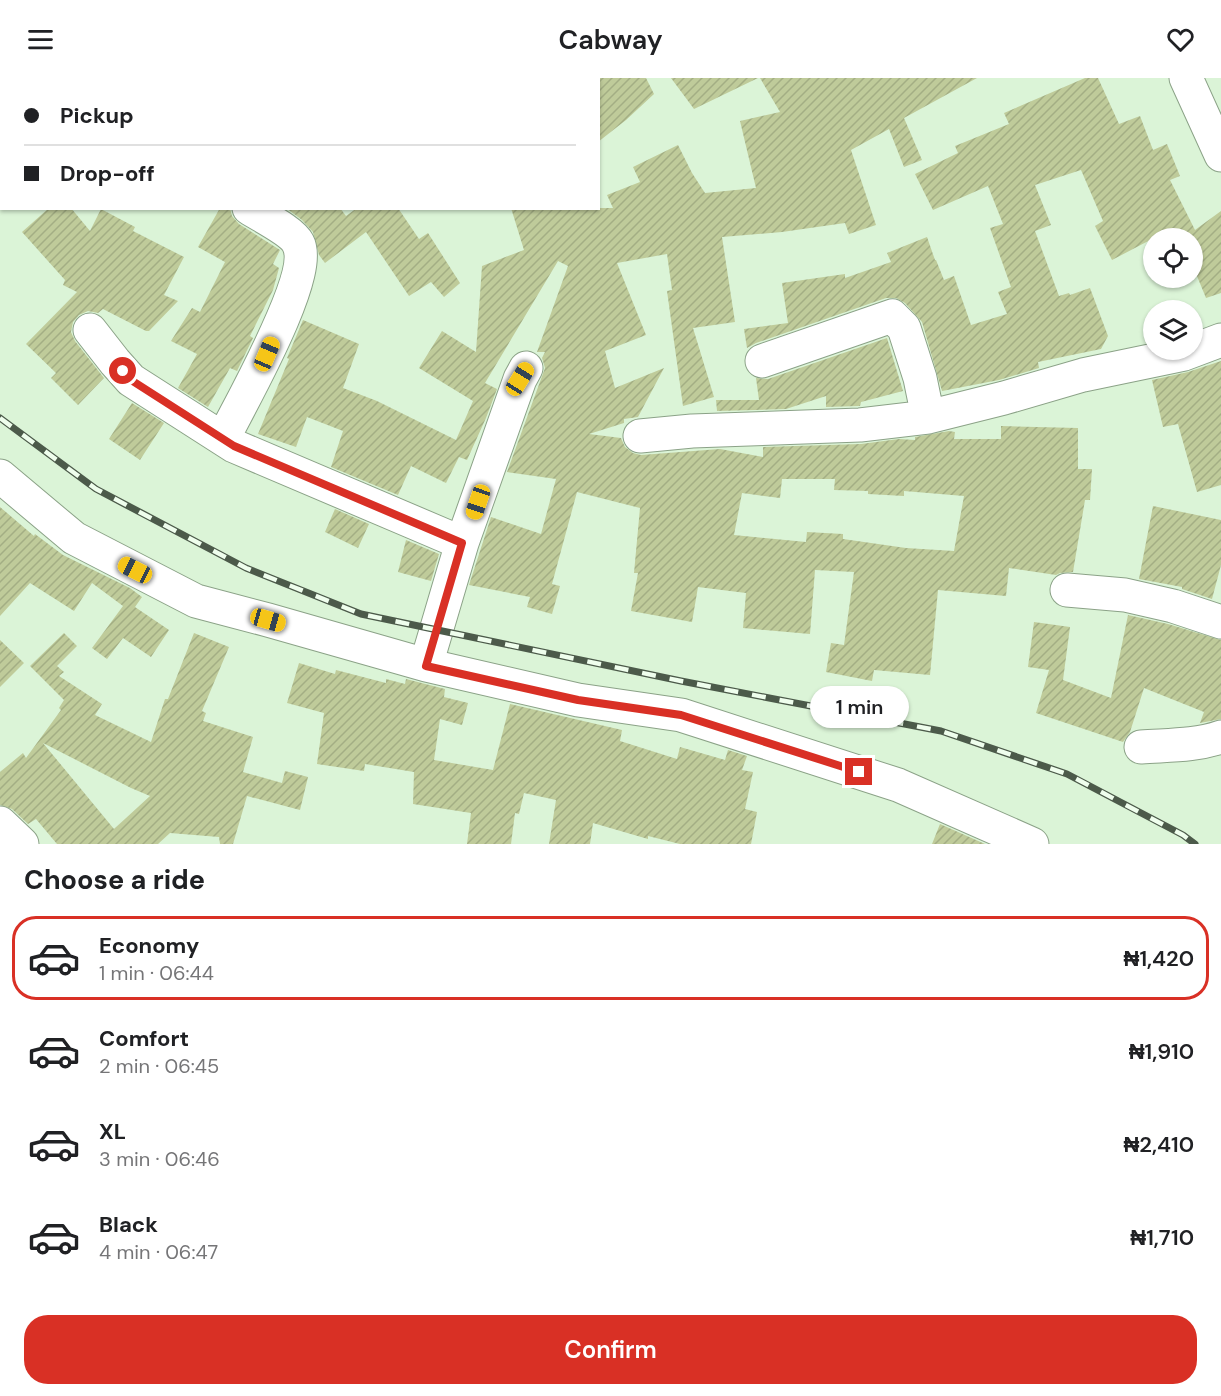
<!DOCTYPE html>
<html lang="en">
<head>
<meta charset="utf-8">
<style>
  :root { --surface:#fff; --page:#f2f2f2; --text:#202124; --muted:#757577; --line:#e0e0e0; --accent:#d93025 }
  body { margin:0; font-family:"DM Sans",sans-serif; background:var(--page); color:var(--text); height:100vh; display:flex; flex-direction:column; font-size:22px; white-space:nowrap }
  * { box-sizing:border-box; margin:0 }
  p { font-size:20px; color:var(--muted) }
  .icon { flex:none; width:33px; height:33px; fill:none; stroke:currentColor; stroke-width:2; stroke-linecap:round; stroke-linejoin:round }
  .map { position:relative; height:766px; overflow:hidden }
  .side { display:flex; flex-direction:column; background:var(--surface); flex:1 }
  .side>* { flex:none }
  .hud { position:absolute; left:0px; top:0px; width:600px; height:132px; box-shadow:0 2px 4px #0004; display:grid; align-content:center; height:132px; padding:0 24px; background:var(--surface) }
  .tools { position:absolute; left:1143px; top:150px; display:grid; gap:12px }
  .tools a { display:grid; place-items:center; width:60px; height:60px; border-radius:50%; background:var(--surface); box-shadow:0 2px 4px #0004; font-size:30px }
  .end { position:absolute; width:27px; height:27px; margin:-14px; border:8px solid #d93025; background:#fff; box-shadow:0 0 0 3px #fff }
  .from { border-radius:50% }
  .bubble { position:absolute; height:42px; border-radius:21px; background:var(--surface); box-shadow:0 2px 4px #0004; font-size:20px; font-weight:600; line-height:42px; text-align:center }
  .car { position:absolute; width:18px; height:36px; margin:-18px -9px; border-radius:8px; box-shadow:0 0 4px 2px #0007; background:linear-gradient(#f5c518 24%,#345 0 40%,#f5c518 0 76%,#345 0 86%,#f5c518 0) }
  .hud b { display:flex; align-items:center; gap:21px; height:57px; font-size:22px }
  .hud b+b { border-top:2px solid var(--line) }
  .hud i { width:15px; height:15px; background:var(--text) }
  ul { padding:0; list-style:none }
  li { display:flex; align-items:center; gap:18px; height:84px; margin:0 12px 9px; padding:0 12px; border:3px solid transparent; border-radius:24px }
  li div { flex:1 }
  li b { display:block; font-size:22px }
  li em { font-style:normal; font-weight:600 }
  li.on { border-color:var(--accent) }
  li>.icon { width:54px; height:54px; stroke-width:1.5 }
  h2 { padding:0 24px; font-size:27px; line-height:72px }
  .button { display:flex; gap:12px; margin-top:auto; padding:12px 24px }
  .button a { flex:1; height:69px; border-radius:24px; background:var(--accent); color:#fff; font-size:24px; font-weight:600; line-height:69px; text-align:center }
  header { display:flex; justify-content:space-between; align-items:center; height:78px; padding:0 24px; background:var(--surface); font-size:27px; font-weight:600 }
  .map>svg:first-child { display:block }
  .building { fill:url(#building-hatch); fill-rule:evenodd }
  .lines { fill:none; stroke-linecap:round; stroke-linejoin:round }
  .minor-casing { stroke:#8ba287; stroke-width:35 }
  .minor { stroke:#fff; stroke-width:33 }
  .rail-casing { stroke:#4c5a4a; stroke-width:7 }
  .rail { stroke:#effeed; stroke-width:4.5; stroke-dasharray:14; stroke-linecap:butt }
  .route { stroke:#d93025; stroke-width:8 }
</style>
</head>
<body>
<header><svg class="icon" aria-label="menu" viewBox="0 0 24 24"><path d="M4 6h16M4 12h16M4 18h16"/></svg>Cabway<svg class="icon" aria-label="heart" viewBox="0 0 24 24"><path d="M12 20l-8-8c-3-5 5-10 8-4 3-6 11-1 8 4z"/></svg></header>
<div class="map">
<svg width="1221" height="766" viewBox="0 0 1221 766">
  <defs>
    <pattern id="building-hatch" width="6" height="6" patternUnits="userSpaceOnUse" patternTransform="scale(1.5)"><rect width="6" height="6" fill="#bfcb9a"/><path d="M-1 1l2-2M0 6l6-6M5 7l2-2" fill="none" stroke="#a3ae84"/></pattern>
  </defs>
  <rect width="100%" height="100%" fill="#dbf4d7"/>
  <path class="building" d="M598 0H646L654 16 626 42 598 64Z
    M671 0H758L694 31Z
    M760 0H977L904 40 922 82 904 89 889 51 851 72 876 147 849 156 845 145 782 154 722 159 735 244 693 250 714 319 683 328 667 213 672 212 667 176 617 185 646 257 605 273 615 310 664 290 638 339 624 341V345L589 356 621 360 625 369 633 375 641 377 720 371 763 379V369L861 366 899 361 915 362V359L949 353 955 354 954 361H1001V348L1078 350V391H1092L1090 422H1085L1073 494 1060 495 1056 497 1009 490 1006 518 938 512 930 597 874 592 872 603 826 594 831 565 844 567 854 494 815 492 810 556 743 550 746 515 698 509 692 544 631 533 638 495H634L640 430 577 414 552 506 560 508 552 536 527 529 530 519 469 507 491 439 541 456 556 401 507 394 545 290 542 280 545 274H537L568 188 558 183 485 305 497 311 486 340 467 382 459 379 446 405 411 388 398 417 331 389 343 353 307 339 296 369 258 356 289 281 287 280 303 242 359 266 343 310 377 323 456 362 473 323 419 290 442 253 476 274 482 188 524 172 511 130H613L607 117 640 104 633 89 678 67 692 95 705 115 756 110 740 43 780 34ZM782 401H835L834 412 868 413V416L904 418V413L964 418 954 473 906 470 843 461V456L807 454 806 464 734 457 742 415 780 420Z
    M1085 0H1098L1119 46 1140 38 1153 72 1167 66 1180 98 1170 102 1195 152 1221 133V215L1206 220 1192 186V160H1154L1112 182 1095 148 1103 143 1081 92 1035 107 1051 147 1035 153 1059 218 1069 215 1070 217 1090 210 1108 258 1101 271 1038 284 1039 290 999 302 942 313 922 244 905 225 896 220H886L756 265 747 270 744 251 788 245 782 205 845 196V200L891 184 887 175 927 159 935 182H936L944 202 954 198 971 247 1007 236 998 214 1011 209 990 150 1003 146 988 108 933 132 915 96 958 75 955 68 1009 46 1004 35Z
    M49 130H71L90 153 101 131 135 149 133 153 184 179 164 217 178 223 149 253H146L103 231 98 235 88 233 79 237 73 244 71 254 75 263 104 300 78 327 51 300 56 295 26 266 77 214 63 207 65 202 22 154Z
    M220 130H230L232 138 239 146 280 172 273 186 279 190 273 212 250 258 253 260 237 293 230 290 208 329 178 310 197 276 171 263 192 230 200 234 225 184 198 169Z
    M286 130H340L346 138 357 130H398L419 161 428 155 460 205 444 219 431 204 409 218 366 154 325 185 319 177 313 154 302 142Z
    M887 260 903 313 861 324 860 328H859L826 329V318L786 331 717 333 716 322H759L756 300 768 301Z
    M1221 283V407L1197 414 1178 346 1163 349 1152 302 1188 294Z
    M132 325 164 345 140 382 109 361Z
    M1153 428 1221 442V487L1212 521 1182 511V509L1139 501Z
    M0 429 34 458 35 456 63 477 130 510 142 519 135 529 169 552 151 579 123 560 107 581 92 570 123 528 92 505 74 533 30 505 0 538Z
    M335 431 369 446 358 470 325 454Z
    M406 462 439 476 431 503 398 494Z
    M1128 537 1168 546 1221 562V641L1200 645 1204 634 1144 610 1130 654 1123 664 1036 635 1049 592 1028 589 1034 544 1070 549 1063 602 1111 620Z
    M64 555 77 568 57 588 64 594 59 598 102 626 95 637 151 664 165 621H168L194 555 229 569 202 633 206 635 203 643 253 659 243 694 282 705 285 693 308 699 300 732 247 718 233 766H220L219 759 170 755 158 766H57L36 741 28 746 12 731 0 727V694L23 675 26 680 61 632 59 630 64 622 30 588ZM43 665 131 710 150 718 114 751Z
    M0 562 24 585 0 609Z
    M299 585 335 596 336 592 386 605V601L405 606 406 601 445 611 444 619 468 625 462 647 440 641 434 682 493 692 510 626 622 652 620 663 677 681 680 669 725 682 728 672 747 678 742 692 753 694 745 731 757 734 751 766H680L648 758V761L593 745 590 766H549L556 722 524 715 519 736 515 735 511 766H467L471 735 413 726 414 694 365 686 364 693 317 686 324 635 287 625Z
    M940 746 985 766H932Z"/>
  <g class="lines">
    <g class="minor-casing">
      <path id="minor" d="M56 0 58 2
        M1186 0 1221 77
        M18 2 21 0
        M90 252 115 284 131 302 234 368 462 465 520 301 526 290
        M762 283 892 238 904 250 920 300 928 339
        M640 358 692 353 860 347 928 339 1004 320 1083 297 1184 276 1221 262
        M223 361C239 328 315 197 298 165 292 153 261 138 249 130
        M0 398 74 460 196 523 268 542 426 587 578 622 681 637 898 707 1032 766
        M1067 512 1125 517 1173 528 1221 544
        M426 587 462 465
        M1141 669C1168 667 1195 668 1221 659
        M0 745 22 766"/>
    </g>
    <use href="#minor" class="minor"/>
    <g class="rail-casing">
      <path id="rail" d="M0 340 96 411 246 490 361 536 681 603 941 653 1067 696 1183 757 1195 766"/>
    </g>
    <use href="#rail" class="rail"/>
  </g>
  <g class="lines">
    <path class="route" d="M123 293 131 302 234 368 462 465 426 588 578 622 681 637 859 694"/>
  </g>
</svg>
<div class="tools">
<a><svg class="icon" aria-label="locate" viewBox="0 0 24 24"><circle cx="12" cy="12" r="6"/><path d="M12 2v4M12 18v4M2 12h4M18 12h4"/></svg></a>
<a><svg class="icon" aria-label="layers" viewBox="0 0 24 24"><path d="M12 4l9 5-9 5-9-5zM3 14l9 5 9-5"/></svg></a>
</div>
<i class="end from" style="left:123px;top:293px"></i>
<i class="end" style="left:859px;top:694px"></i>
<div class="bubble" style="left:810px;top:608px;width:99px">1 min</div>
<i class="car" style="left:267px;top:276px;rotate:23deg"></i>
<i class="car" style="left:520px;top:301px;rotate:32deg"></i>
<i class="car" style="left:478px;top:424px;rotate:199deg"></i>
<i class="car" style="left:135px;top:492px;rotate:297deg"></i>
<i class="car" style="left:268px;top:542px;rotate:106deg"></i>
<div class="hud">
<b><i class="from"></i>Pickup</b>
<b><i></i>Drop-off</b>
</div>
</div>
<section class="side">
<h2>Choose a ride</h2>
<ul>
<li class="on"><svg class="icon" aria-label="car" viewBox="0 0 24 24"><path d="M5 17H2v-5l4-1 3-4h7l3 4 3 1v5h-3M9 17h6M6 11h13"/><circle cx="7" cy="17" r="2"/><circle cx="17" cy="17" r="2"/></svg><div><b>Economy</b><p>1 min · 06:44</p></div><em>₦1,420</em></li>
<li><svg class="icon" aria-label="car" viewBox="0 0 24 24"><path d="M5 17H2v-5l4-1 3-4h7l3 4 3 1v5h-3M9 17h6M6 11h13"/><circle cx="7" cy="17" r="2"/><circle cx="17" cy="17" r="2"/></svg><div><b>Comfort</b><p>2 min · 06:45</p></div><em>₦1,910</em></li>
<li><svg class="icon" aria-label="car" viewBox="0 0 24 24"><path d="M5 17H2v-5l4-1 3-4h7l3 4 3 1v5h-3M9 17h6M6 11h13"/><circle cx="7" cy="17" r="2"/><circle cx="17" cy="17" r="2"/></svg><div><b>XL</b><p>3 min · 06:46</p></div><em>₦2,410</em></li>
<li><svg class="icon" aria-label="car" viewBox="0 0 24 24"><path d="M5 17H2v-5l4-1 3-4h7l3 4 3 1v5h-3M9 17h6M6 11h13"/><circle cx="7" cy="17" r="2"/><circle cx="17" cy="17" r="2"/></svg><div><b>Black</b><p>4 min · 06:47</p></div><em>₦1,710</em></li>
</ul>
<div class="button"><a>Confirm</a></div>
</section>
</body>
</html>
